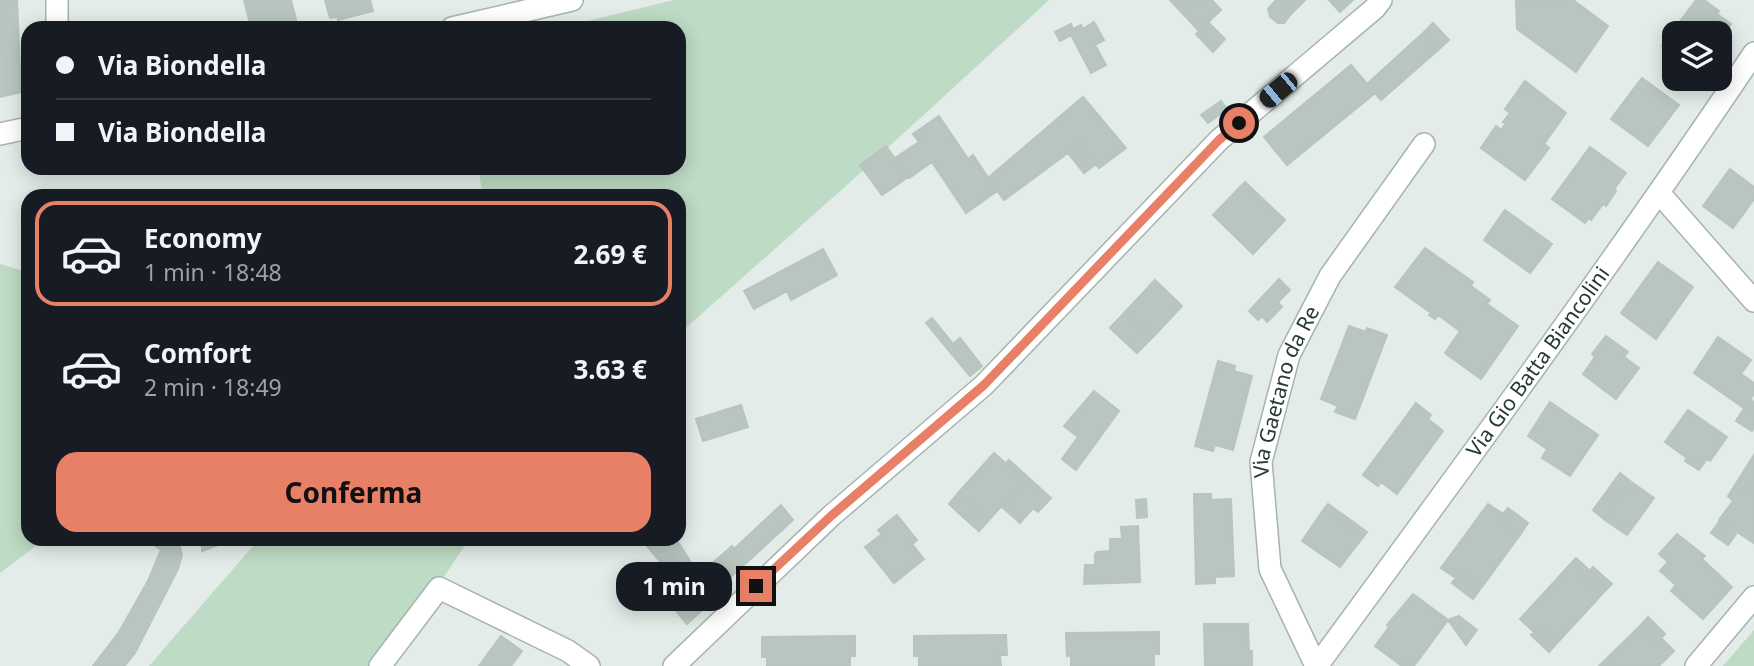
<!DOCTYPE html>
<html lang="it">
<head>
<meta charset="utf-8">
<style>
  :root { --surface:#171b24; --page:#20242c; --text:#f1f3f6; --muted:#9ea1a6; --line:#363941; --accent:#e78066 }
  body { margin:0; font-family:"Noto Sans",sans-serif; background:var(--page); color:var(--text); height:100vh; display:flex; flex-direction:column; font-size:26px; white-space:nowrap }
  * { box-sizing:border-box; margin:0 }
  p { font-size:23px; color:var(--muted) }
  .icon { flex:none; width:38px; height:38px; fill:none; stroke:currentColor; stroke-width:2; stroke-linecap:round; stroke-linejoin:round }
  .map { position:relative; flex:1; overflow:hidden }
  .panel { position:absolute; left:21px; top:189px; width:665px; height:357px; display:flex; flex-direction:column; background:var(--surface); border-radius:21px; box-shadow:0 4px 18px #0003 }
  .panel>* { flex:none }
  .top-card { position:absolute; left:21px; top:21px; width:665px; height:154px; border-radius:21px; box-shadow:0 4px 18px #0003; display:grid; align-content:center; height:154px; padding:0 35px; background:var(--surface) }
  .fabs { position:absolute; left:1662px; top:21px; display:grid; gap:14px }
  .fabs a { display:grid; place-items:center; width:70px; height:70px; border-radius:14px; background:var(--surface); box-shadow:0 4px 18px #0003; font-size:35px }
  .end { position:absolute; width:32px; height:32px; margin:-16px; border:9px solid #e78066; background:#111; box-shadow:0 0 0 4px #111 }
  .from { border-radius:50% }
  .bubble { position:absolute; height:49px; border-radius:21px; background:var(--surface); box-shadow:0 4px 18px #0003; font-size:23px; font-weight:700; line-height:49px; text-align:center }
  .car { position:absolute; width:21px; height:42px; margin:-21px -10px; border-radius:9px; box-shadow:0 0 5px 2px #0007; background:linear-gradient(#222 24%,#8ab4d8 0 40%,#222 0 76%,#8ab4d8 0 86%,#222 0) }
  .top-card b { display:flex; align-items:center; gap:24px; height:66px; font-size:26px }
  .top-card b+b { border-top:2px solid var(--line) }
  .top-card i { width:18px; height:18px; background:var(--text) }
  ul { padding:12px 0 0; list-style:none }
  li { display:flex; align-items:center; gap:21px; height:105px; margin:0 14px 10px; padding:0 21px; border:4px solid transparent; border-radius:21px }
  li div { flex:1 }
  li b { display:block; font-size:26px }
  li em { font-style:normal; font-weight:700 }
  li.selected { border-color:var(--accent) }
  li>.icon { width:63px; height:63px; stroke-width:1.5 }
  .button { display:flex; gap:14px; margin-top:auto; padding:14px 35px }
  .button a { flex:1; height:80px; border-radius:21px; background:var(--accent); color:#111; font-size:28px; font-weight:700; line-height:80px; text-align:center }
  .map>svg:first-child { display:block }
  .green { fill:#bedbc5 }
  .building { fill:#b9c6c0; stroke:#b6c5be; stroke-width:2 }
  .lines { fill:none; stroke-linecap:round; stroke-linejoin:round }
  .minor-casing { stroke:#a6b4ae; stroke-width:24 }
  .minor { stroke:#fff; stroke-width:21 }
  .route { stroke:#e78066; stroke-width:9 }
  .labels { text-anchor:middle; stroke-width:6; stroke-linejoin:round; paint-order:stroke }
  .street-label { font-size:21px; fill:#243c34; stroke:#f3f8f6 }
</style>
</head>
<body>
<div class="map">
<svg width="1754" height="666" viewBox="0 0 1754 666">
  <rect width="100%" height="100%" fill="#e3ece8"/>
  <path class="green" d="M674 0H1049L847 185 679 334V196H483L478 168H679V28H559Z
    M0 264 27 272 28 539H45L0 573Z
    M259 539H469L385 666H149Z
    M1754 630V666H1723Z"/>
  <path class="building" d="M0 0H17L21 92 0 97Z
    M244 0H291L298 28H251Z
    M325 0H370L373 11 338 20V17L330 18Z
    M1170 0H1212L1221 10 1199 31Z
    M1276 0H1305L1291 14Z
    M1276 0 1291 14 1284 23H1278L1270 17 1268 9Z
    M1329 0H1353L1340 12Z
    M1516 0H1573L1608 26 1576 72 1517 29Z
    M1696 0H1704L1719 11 1717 14 1731 24 1721 39 1724 41 1720 46V33H1675V55L1662 46Z
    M1094 22 1104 40 1095 45 1106 65 1091 73 1071 35 1060 41 1055 32 1071 24 1073 29 1081 25 1083 29Z
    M1208 22 1225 39 1213 52 1196 34Z
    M1433 23 1449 40 1437 51 1422 34Z
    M1422 34 1437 51 1381 100 1367 84Z
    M1351 65 1375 93 1287 165 1264 137Z
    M1642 78 1679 105 1648 146 1611 119Z
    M1525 81 1566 113 1544 144 1549 148 1525 180 1481 148 1496 126 1501 130 1506 123 1503 122 1510 113 1505 109Z
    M1083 97 1126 148 1099 168 1080 144 1004 200 988 178Z
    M1221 101 1227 109 1208 123 1201 115Z
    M939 116 968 159 973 155 997 191 966 213 932 162 909 178 895 158 919 142 913 134Z
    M1080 144 1096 164 1084 173 1068 153Z
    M886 146 908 177 882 195 860 165Z
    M1590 147 1626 173 1614 189 1616 191 1606 206 1603 204 1591 220 1589 218 1585 223 1552 199Z
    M1730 169 1754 187V199L1733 228 1703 206Z
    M1245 182 1285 220 1253 254 1213 215Z
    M1505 210 1552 244 1530 273 1484 240Z
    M1425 248 1473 282 1471 286 1490 300 1487 304 1518 326 1481 379 1445 353 1460 331 1438 315 1435 319 1429 315 1431 313 1395 287Z
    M823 249 837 275 791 300 787 291 754 309 744 291Z
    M1658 262 1693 287 1656 339 1621 313Z
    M1279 279 1290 290 1278 302 1282 307 1267 322 1262 316 1258 320 1249 311Z
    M1155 280 1182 306 1153 337 1126 311Z
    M1126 311 1153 337 1137 353 1110 328Z
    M932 318 953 344 960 338 982 366 970 376 926 323Z
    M1349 326 1366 332 1367 328 1387 335 1355 419 1335 412 1338 406 1321 399Z
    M1606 336 1628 352 1624 357 1639 368 1616 399 1583 374 1595 357 1592 354Z
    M1718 337 1751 360 1741 374 1754 383V394L1744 408 1694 373Z
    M1218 361 1235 366 1234 371 1252 376 1233 450 1215 445 1213 451 1195 446Z
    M1094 391 1119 411 1076 470 1062 459 1078 437 1064 426Z
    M1750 399 1754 402V427L1752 431 1736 421Z
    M1550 402 1598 435 1570 476 1542 458 1547 449 1528 436Z
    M1416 403 1431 415 1428 419 1443 431 1397 494 1381 482 1378 486 1363 475Z
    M741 405 748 427 703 441 696 419Z
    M1688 410 1727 437 1710 461 1707 459 1699 470 1685 461 1687 458 1665 442Z
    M994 453 1025 480 989 520 959 492Z
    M1754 455V493L1753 494 1737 482Z
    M1009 460 1051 498 1038 512 1033 508 1020 523 1001 506 1025 480 1006 463Z
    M1620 473 1630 481 1618 498 1607 491Z
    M1630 481 1654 498 1627 535 1605 520 1613 510 1610 508Z
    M1737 482 1754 494V543L1719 520 1733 501 1728 496Z
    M1607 491 1618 498 1610 508 1613 510 1605 520 1593 510Z
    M959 492 974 506 964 518 949 504Z
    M1194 494H1211V500L1231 499 1234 576 1215 577V583L1196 584Z
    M1146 499 1147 517 1137 518 1136 500Z
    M1328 504 1356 524 1352 529 1324 509Z
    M1488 504 1503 514 1499 519 1520 535 1481 588 1460 572 1456 578 1441 568Z
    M781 505 793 520 698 607 684 591 680 594 675 588 680 585 646 545 654 539H676L699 575 732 546 734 549Z
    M974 506 989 520 979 531 964 518Z
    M1508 508 1528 523 1520 535 1499 519Z
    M1324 509 1352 529 1356 524 1367 532 1340 567 1302 541Z
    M897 515 917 540 912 544 924 559 894 583 865 547 882 534 878 530Z
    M1719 522 1736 534 1728 545 1711 533Z
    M1138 526 1140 582 1084 584 1085 565H1095V554L1097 552 1110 551V539H1122L1121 527Z
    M1677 534 1705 556 1702 559 1732 587 1703 619 1671 591 1676 585 1660 571 1668 562 1659 554Z
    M146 539H178L182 555 178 569 135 653 126 664 124 666H93L119 632 148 581 161 550Z
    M198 539H222L224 543 202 551V544Z
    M1576 558 1590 571 1584 577 1603 593 1558 642 1540 626 1534 632 1520 619Z
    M1593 567 1612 584 1603 593 1584 577Z
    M1460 572 1481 588 1473 599 1452 583Z
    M1413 594 1448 620 1414 666H1402L1375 646 1389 627 1387 625Z
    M690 599 701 611 687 624 677 612Z
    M1459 616 1477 630 1466 645 1448 620Z
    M1648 617 1665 634 1655 644 1639 627Z
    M1204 624H1248L1249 651H1252V666H1205Z
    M1540 626 1558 642 1549 652 1531 635Z
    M1639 627 1655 644 1661 638 1674 651 1659 666H1599Z
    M1159 632V654H1154V666H1071V655L1067 656 1066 633Z
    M1006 635 1007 655H1000L1001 666H919V656H914V636Z
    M501 636 522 651 511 666H479Z
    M855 636V656H850V666H767V657H762V637Z"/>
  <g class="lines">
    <g class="minor-casing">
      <g id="minor">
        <path d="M57 0V28"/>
        <path d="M452 28 572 0"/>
        <path d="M0 134 28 128"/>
        <path d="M1660 194 1754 301"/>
        <path d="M380 666 439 588 568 651 589 666"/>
        <path d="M674 666 831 516 984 385 1219 140 1375 8 1381 0"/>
        <path id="s1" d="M1316 666 1270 569 1261 462 1289 355 1330 276 1424 144"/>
        <path id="s2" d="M1317 666C1465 464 1614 262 1754 53"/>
        <path d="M1696 666 1754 597"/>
      </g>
    </g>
    <use href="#minor" class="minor"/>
  </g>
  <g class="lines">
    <path class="route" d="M756 586 831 516 984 385 1219 140 1239 123"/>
  </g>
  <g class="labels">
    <g class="street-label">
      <text dy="7" stroke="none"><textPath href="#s2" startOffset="376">Via Gio Batta Biancolini</textPath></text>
      <text dy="7" stroke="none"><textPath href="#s1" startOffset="289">Via Gaetano da Re</textPath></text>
    </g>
  </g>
</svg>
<div class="fabs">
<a><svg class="icon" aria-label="layers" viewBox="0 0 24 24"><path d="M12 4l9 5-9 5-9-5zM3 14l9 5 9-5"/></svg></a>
</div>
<i class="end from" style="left:1239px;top:123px"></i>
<i class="end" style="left:756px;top:586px"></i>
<div class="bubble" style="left:616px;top:562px;width:116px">1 min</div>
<i class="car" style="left:1278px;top:90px;rotate:230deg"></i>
<div class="top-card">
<b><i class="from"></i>Via Biondella</b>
<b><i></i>Via Biondella</b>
</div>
<section class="panel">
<ul>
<li class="selected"><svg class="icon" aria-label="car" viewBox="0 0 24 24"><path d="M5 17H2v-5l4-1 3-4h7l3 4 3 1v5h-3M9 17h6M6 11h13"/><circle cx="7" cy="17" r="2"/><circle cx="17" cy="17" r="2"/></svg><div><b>Economy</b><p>1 min · 18:48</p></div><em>2.69 €</em></li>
<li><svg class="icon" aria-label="car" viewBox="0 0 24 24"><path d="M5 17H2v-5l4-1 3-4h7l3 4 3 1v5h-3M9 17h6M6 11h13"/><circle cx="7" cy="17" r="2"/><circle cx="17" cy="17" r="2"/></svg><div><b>Comfort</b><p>2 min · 18:49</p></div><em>3.63 €</em></li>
</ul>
<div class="button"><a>Conferma</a></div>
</section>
</div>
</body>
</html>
